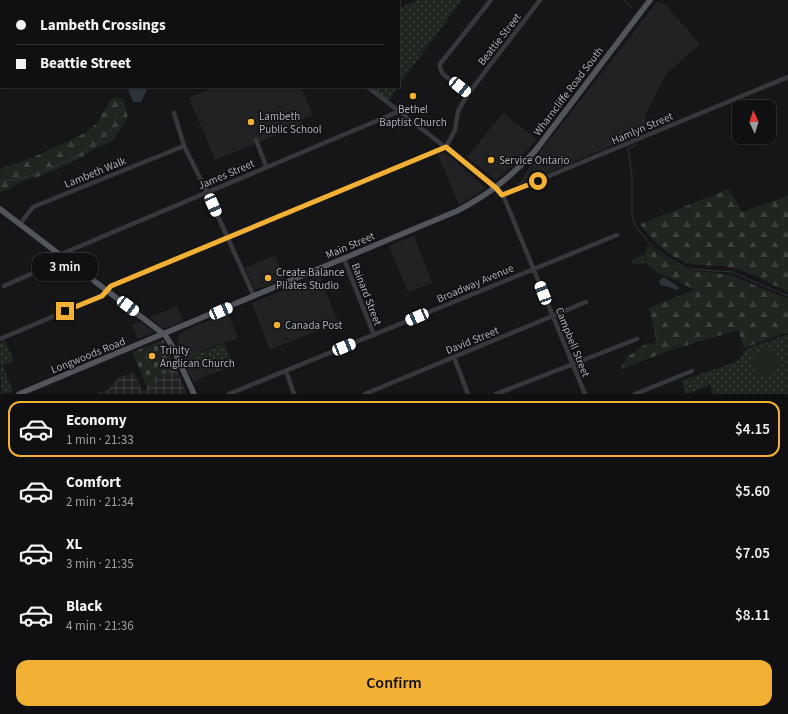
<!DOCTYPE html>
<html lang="en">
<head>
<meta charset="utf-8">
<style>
  :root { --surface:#101012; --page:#19191b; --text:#f1f3f6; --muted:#9c9d9f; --line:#303032; --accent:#f2b134 }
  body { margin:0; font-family:"Source Sans 3",sans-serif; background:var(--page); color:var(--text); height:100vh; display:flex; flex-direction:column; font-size:15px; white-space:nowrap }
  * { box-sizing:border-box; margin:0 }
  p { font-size:13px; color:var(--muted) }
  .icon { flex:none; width:22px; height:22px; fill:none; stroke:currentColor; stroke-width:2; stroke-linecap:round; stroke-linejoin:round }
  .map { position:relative; height:394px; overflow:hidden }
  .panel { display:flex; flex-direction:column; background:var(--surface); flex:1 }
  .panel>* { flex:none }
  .guide { position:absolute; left:0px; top:0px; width:400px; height:88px; box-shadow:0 1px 3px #0004,0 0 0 1px var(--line); display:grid; align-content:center; height:88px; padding:0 16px; background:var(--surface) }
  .needle { width:26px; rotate:356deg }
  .tools { position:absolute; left:732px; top:100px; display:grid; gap:8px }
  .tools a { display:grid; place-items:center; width:44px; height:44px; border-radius:8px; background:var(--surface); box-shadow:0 1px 3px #0004,0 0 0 1px var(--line); font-size:20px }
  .end { position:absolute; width:18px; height:18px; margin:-9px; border:5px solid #f2b134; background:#111; box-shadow:0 0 0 2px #111 }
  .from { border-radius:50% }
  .bubble { position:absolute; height:28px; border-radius:12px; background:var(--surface); box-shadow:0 1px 3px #0004,0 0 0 1px var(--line); font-size:13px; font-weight:600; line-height:28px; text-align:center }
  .car { position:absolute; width:12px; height:24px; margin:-12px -6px; border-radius:5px; box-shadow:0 0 3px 1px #0007; background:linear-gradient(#fff 24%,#345 0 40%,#fff 0 76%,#345 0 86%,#fff 0) }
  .guide b { display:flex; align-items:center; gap:14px; height:38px; font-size:15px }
  .guide b+b { border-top:1px solid var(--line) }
  .guide i { width:10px; height:10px; background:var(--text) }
  ul { padding:7px 0 0; list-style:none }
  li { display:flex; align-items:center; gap:12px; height:56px; margin:0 8px 6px; padding:0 8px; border:2px solid transparent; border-radius:12px }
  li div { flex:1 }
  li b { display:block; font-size:15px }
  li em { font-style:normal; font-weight:600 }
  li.on { border-color:var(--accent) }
  li>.icon { width:36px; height:36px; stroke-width:1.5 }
  .button { display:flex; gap:8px; margin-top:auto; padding:8px 16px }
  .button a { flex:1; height:46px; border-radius:12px; background:var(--accent); color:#111; font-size:16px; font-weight:600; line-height:46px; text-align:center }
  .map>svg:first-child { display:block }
  .built { fill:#222225 }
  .industrial { fill:url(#industrial-grid) }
  .forest { fill:url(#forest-firs) }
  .cemetery { fill:url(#cemetery-stones) }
  .park { fill:url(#park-dots) }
  .garden { fill:#1e261f }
  .water { fill:#2c353c }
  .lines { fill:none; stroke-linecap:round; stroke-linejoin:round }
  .stream { stroke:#2c353c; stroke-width:1 }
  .minor { stroke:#37383d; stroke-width:4.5 }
  .major { stroke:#53555c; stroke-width:5.5 }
  .route { stroke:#f2b134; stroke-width:5 }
  .poi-dot { fill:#f2b134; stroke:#111113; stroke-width:1.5 }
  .labels { text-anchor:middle; stroke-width:3; stroke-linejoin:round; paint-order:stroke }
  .street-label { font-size:11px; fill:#a8adb8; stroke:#111113 }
  .poi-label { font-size:11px; fill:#a8adb8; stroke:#111113; text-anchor:start }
</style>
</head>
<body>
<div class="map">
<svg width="788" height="394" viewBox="0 0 788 394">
  <defs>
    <pattern id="industrial-grid" width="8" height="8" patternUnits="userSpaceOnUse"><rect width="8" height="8" fill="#222225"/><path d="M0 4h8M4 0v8" fill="none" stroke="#3f3f43"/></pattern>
    <pattern id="forest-firs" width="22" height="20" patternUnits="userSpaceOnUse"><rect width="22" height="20" fill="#1e261f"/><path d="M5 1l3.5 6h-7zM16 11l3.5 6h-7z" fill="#3c433d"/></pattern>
    <pattern id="cemetery-stones" width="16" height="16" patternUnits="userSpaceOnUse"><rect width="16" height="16" fill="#1e261f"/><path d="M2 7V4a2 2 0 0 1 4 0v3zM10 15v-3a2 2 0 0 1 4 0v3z" fill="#3c433d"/></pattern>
    <pattern id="park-dots" width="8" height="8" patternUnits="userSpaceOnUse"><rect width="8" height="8" fill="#1e261f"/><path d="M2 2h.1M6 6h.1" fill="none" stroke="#3c433d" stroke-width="1.8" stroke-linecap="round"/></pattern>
  </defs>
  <rect width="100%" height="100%" fill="#161618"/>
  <path class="built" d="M657 2 665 4 700 44 666 74 644 118 653 128 517 186 539 153Z
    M215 87H301L313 115 301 120 303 124 215 160 189 98Z
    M503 113 537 139 514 165 496 180 467 157Z
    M444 152 486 188 459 205 438 155Z
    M414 235 432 283 408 292 389 246Z
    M275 255 284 278 255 290 245 268Z
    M320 275 338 322 270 350 252 303Z
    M177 306 183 321 164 329 150 317Z
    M228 313 238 338 199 352 200 355 184 361 177 344 179 335 185 330Z
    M139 321 154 332 138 339 132 324Z
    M205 360 211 373 194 382 186 368Z"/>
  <path class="industrial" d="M176 368 187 394H96L109 389 119 377 134 373 142 391 155 386 153 377Z"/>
  <path class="forest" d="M112 98H123L128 118 113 140 107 144 96 148 80 158 49 173 24 181 0 193V169L36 156 85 133 97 123Z
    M729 189 742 212 788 196V292C769 283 750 272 729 267 717 264 704 267 692 264 671 260 652 240 640 224Z
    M648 245 654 251 688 270 731 275 788 299V332L744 348 738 330 668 351 620 370 627 357 647 343 655 344 656 339 649 308 694 290 674 279 659 274 646 263 633 264 632 260 645 254Z"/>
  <path class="cemetery" d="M163 340 176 368 153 377 156 386 148 389 132 352Z"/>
  <path class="park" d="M418 0H462L399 85V8Z
    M364 87H398L386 104Z
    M788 334V394H713L710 385 686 394 681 381 738 361 746 349Z
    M5 341 14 360 3 366 13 392 1 394 0 343Z
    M224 344 234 365 212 374 205 360 186 368 184 361 199 355V353Z"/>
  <path class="garden" d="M773 347 779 361 777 368 767 375 757 376 751 357 755 353Z"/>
  <path class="water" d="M127 87H148L141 102H133Z
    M664 277 679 287 678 290 661 285 659 281Z"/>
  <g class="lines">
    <path class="stream" d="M624 0 632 7
      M637 144 628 149 632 175V215L635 225 654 249 688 269 732 272 788 296
      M0 181C28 182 96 152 112 128 114 125 115 121 116 117"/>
    <path class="minor" d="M225 0V1
      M271 0 272 1
      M327 0 328 1
      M42 1V0
      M97 1V0
      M182 1V0
      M345 1 346 0
      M0 47 1 46
      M368 87 491 183 503 195 585 394
      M468 94 443 74 440 68V64L491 0
      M174 113 184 146 207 192 254 296
      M256 140 266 166
      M503 195 788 77
      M20 224 33 207 184 146
      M59 255 400 111
      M344 259 374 335
      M4 286 65 259
      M0 339 102 296 111 286 446 147 455 130 458 111 468 94 540 0
      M454 357 468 394
      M286 371 294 394
      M229 394 617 235
      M365 394 586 302
      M496 394 637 339
      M635 394 692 371"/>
    <path class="major" d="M0 209 165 335 172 346 194 394
      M19 394 457 211C491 193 508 179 535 151L650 0"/>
  </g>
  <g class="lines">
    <path class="route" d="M65 311 102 296 111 286 446 147 496 188 502 195 538 181"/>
  </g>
  <g class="poi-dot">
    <circle cx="413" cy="96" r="4"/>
    <circle cx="251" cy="122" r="4"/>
    <circle cx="491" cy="160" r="4"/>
    <circle cx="268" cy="278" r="4"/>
    <circle cx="277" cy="325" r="4"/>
    <circle cx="152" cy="356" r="4"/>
  </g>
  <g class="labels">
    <g class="street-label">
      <text transform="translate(499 39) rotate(-52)" y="4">Beattie Street</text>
      <text transform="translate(568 91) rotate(-53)" y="4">Wharncliffe Road South</text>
      <text transform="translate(642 128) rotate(-23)" y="4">Hamlyn Street</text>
      <text transform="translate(95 172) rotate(-22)" y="4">Lambeth Walk</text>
      <text transform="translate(226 174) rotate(-23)" y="4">James Street</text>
      <text transform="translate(350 245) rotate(-23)" y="4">Main Street</text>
      <text transform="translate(475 283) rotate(-23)" y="4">Broadway Avenue</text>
      <text transform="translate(367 294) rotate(69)" y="4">Bainard Street</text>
      <text transform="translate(472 340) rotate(-22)" y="4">David Street</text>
      <text transform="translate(573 342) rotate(68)" y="4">Campbell Street</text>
      <text transform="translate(88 355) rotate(-22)" y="4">Longwoods Road</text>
    </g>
    <g class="poi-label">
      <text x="413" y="113" text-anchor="middle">Bethel<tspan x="413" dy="13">Baptist Church</tspan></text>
      <text x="259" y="120">Lambeth<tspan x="259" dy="13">Public School</tspan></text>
      <text x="499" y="164">Service Ontario</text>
      <text x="276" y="276">Create Balance<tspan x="276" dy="13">Pilates Studio</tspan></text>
      <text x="285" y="329">Canada Post</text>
      <text x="160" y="354">Trinity<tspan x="160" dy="13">Anglican Church</tspan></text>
    </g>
  </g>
</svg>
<div class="tools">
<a><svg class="needle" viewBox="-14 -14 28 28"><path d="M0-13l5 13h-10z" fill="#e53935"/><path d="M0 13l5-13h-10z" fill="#9c9d9f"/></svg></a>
</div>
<i class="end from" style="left:538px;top:181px"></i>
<i class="end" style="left:65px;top:311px"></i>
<div class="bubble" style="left:32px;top:253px;width:66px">3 min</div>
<i class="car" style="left:460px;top:87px;rotate:129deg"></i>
<i class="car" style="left:213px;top:205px;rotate:156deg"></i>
<i class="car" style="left:543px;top:293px;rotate:339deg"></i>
<i class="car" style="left:128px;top:306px;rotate:127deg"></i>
<i class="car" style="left:221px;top:311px;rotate:67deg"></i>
<i class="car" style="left:417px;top:317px;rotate:247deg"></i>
<i class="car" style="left:344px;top:347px;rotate:68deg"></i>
<div class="guide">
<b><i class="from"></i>Lambeth Crossings</b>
<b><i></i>Beattie Street</b>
</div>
</div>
<section class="panel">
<ul>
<li class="on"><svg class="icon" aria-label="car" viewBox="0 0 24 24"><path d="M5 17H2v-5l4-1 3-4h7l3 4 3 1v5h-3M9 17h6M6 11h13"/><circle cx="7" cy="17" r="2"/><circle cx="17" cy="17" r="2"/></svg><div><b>Economy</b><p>1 min · 21:33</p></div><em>$4.15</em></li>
<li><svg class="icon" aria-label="car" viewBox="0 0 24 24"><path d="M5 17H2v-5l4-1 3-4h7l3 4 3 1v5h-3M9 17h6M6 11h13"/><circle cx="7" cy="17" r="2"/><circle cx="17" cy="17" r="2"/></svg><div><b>Comfort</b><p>2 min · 21:34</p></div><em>$5.60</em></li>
<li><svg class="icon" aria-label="car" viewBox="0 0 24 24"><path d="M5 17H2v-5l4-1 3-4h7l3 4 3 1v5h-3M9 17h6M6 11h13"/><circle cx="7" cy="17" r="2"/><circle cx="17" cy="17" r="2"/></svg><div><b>XL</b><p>3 min · 21:35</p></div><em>$7.05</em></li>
<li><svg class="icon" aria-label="car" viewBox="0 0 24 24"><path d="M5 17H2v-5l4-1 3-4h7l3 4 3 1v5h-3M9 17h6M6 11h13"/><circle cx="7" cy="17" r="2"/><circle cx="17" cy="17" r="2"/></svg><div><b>Black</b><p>4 min · 21:36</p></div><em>$8.11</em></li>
</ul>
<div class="button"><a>Confirm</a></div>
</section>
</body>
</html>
